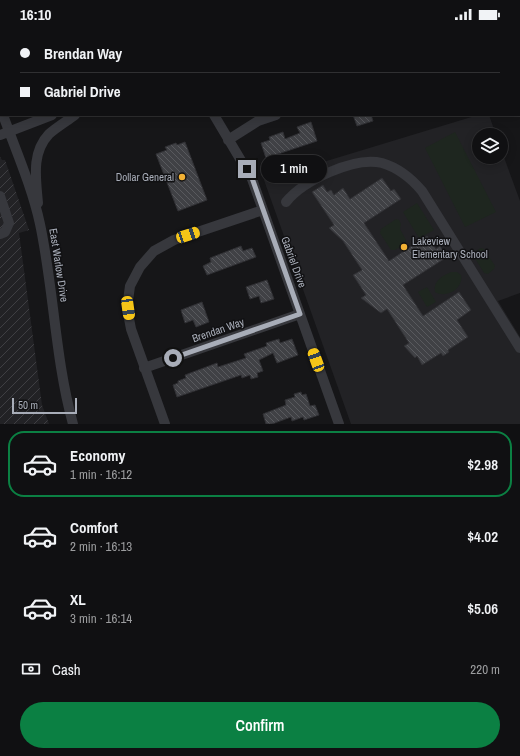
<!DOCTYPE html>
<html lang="en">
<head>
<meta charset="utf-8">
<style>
  :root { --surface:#101012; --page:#1e1e20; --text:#f1f3f6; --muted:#9c9d9f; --line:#303032; --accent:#0b8043 }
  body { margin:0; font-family:"Archivo Narrow",sans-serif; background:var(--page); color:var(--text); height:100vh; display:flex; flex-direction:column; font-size:15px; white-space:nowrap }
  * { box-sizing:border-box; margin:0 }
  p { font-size:13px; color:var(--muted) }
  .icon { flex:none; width:22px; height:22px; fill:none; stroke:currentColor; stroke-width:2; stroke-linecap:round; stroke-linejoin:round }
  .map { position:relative; height:396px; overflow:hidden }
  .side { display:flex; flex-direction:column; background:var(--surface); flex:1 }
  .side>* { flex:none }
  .top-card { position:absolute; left:0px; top:0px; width:520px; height:88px; box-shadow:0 2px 10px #0003,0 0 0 1px var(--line); display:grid; align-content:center; height:88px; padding:0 20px; background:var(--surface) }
  .buttons { position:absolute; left:472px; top:100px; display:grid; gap:8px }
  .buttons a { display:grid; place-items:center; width:36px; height:36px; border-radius:50%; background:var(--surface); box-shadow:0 2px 10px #0003,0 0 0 1px var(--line); font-size:20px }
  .scale { position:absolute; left:12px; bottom:10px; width:65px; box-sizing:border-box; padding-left:4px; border:2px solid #a8adb8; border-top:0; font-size:11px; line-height:14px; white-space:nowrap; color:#a8adb8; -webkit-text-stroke:3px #111113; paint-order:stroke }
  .end { position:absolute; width:18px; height:18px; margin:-9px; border:5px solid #a8adb8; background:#111; box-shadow:0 0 0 2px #111 }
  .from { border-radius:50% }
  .bubble { position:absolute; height:28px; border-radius:14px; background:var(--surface); box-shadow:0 2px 10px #0003,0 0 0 1px var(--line); font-size:13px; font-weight:600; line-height:28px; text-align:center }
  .car { position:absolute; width:12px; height:24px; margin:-12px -6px; border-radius:5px; box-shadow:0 0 3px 1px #0007; background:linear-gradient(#f5c518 24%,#345 0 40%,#f5c518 0 76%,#345 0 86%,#f5c518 0) }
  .top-card b { display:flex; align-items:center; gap:14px; height:38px; font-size:15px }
  .top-card b+b { border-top:1px solid var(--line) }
  .top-card i { width:10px; height:10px; background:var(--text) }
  ul { padding:7px 0 0; list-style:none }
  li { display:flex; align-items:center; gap:12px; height:66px; margin:0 8px 6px; padding:0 12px; border:2px solid transparent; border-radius:16px }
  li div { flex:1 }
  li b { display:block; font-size:15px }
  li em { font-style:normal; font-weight:600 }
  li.current { border-color:var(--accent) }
  li>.icon { width:36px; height:36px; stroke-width:1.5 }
  .pay { display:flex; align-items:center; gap:10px; height:44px; padding:0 20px; font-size:15px }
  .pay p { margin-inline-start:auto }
  .action { display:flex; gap:8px; margin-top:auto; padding:8px 20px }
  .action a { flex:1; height:46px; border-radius:24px; background:var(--accent); color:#fff; font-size:16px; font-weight:600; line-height:46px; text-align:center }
  .status { display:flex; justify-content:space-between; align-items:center; height:28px; padding:0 20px; background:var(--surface); direction:ltr }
  .status svg { height:11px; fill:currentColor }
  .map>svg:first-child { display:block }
  .built { fill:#222225 }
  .industrial { fill:url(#industrial-furrows) }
  .park { fill:#1e261f }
  .building { fill:url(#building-back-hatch); stroke:#303034 }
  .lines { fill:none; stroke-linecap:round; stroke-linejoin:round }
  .minor { stroke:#37383d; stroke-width:10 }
  .route { stroke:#a8adb8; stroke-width:5 }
  .poi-dot { fill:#f2b134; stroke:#111113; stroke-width:1.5 }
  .labels { text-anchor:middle; stroke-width:3; stroke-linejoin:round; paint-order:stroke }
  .poi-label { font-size:11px; fill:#a8adb8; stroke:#111113; text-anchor:end }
  .street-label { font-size:11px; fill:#a8adb8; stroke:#111113 }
</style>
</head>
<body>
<div class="status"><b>16:10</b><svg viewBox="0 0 49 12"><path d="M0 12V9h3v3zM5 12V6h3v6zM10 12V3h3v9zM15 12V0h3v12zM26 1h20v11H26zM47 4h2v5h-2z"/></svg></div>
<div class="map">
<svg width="520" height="396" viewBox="0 0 520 396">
  <defs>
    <pattern id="industrial-furrows" width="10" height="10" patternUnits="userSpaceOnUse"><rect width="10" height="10" fill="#222225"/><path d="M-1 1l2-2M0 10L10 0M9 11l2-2" fill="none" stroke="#3f3f43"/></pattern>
    <pattern id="building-back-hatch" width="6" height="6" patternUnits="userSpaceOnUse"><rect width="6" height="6" fill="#404145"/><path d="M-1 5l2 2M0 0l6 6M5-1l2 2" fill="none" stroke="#595a5e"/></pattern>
  </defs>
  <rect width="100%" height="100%" fill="#161618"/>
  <path class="built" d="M478 87H489L496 107H479V129H501V121L520 173V265L498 273 520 309V396H351L264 152Z"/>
  <path class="industrial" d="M0 129 2 132H5L29 202 19 205 42 377 49 396H0Z"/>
  <path class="park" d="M64 0H205L203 1Z
    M455 104 496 184 465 199 425 120Z
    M417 175 434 202 419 210 403 184Z
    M396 191 399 192 401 196 400 201 406 212 405 216 395 222H391L380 205 381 201Z
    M481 220 484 221 495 238 494 241 488 246 484 245 473 227 474 224Z
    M451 244H457L461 247C464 260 447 271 435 264 433 253 442 248 451 244Z
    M427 259 436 274 427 279 418 264Z"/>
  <path class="building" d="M353 87H371L373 93 357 98Z
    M311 94 317 113 266 130 261 115 270 112 269 109 283 104 285 111 300 105 297 99Z
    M185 114 207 172 178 183 156 126 167 122 165 119 176 115 177 117Z
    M382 150 391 163 394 161 401 171 364 195 389 233 427 208 436 221 440 218 447 229 403 257 423 288 459 264 471 282 457 292 468 309 448 322 449 324 443 328 441 325 422 337 417 328 415 330 404 318 409 315 387 281 381 285 361 270 366 267 353 247 362 242 343 213 329 200 334 197 312 164 323 157 327 164 331 162 334 167 343 160 350 171Z
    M241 218 243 223 252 220 256 229 207 247 203 238 211 234 210 230Z
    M267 252 274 271 261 275 259 268 250 271 246 259Z
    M202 274 209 294 196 299 193 292 185 295 181 282Z
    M279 311 280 315 292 311 298 327 277 335 273 325 259 332 263 343 257 345 258 349 251 351 250 347 242 350 241 347 177 369 173 357 178 355V353L186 350 185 347 217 335 218 339 246 330 244 326 267 318 266 315Z
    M301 364 302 367 306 366 310 378 315 377 319 387 304 392 303 389 292 393 291 389 272 396H266L263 386 286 377 285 372 295 369 294 366Z"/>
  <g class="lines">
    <path class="minor" d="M495 0 496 1
      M277 1 279 0
      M519 57 520 59
      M3 87C16 123 32 159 40 196 54 262 55 331 73 396
      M214 87 252 151 339 396
      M0 107 52 87
      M228 112 258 93 276 87
      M0 168 9 195 5 204 0 206
      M286 174C303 153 354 128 382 135 399 140 411 150 422 163L520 320
      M38 175C36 151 31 125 49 106 57 99 67 93 75 87
      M144 340 300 286
      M165 396 131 301 127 280 130 258 140 239 154 223 174 212 263 182"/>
  </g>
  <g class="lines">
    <path class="route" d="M173 330 300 286 252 150 247 141"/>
  </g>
  <g class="poi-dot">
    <circle cx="182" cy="149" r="4"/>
    <circle cx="404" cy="219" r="4"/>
  </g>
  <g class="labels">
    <g class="poi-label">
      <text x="174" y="153">Dollar General</text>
      <text x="412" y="217" text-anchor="start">Lakeview<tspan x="412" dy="13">Elementary School</tspan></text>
    </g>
    <g class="street-label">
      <text transform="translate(294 234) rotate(70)" y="4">Gabriel Drive</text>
      <text transform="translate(59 237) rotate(81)" y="4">East Warlow Drive</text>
      <text transform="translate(218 302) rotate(-19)" y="4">Brendan Way</text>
    </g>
  </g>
</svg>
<div class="buttons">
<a><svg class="icon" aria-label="layers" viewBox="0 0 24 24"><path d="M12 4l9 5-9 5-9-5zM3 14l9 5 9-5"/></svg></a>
</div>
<div class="scale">50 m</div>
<i class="end from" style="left:173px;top:330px"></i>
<i class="end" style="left:247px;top:141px"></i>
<div class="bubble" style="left:261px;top:127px;width:66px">1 min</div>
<i class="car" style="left:188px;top:207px;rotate:72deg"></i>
<i class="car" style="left:128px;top:280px;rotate:172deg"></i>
<i class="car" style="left:316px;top:332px;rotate:340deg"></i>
<div class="top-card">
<b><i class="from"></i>Brendan Way</b>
<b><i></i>Gabriel Drive</b>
</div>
</div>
<section class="side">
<ul>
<li class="current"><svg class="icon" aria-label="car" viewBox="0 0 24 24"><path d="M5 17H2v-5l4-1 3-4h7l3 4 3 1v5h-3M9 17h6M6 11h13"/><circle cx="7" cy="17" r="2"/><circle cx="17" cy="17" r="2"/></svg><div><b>Economy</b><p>1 min · 16:12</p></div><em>$2.98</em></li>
<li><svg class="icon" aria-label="car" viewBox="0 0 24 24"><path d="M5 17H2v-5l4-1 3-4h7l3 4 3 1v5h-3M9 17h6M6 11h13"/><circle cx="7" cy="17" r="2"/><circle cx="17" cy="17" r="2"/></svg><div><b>Comfort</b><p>2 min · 16:13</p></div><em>$4.02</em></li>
<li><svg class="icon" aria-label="car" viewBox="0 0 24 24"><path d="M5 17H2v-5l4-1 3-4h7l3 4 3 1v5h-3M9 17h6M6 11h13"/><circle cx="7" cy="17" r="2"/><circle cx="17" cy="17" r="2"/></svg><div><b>XL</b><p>3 min · 16:14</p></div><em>$5.06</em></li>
</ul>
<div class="pay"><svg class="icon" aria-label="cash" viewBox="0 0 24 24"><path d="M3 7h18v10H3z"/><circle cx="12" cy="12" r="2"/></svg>Cash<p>220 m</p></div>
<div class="action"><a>Confirm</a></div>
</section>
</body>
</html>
